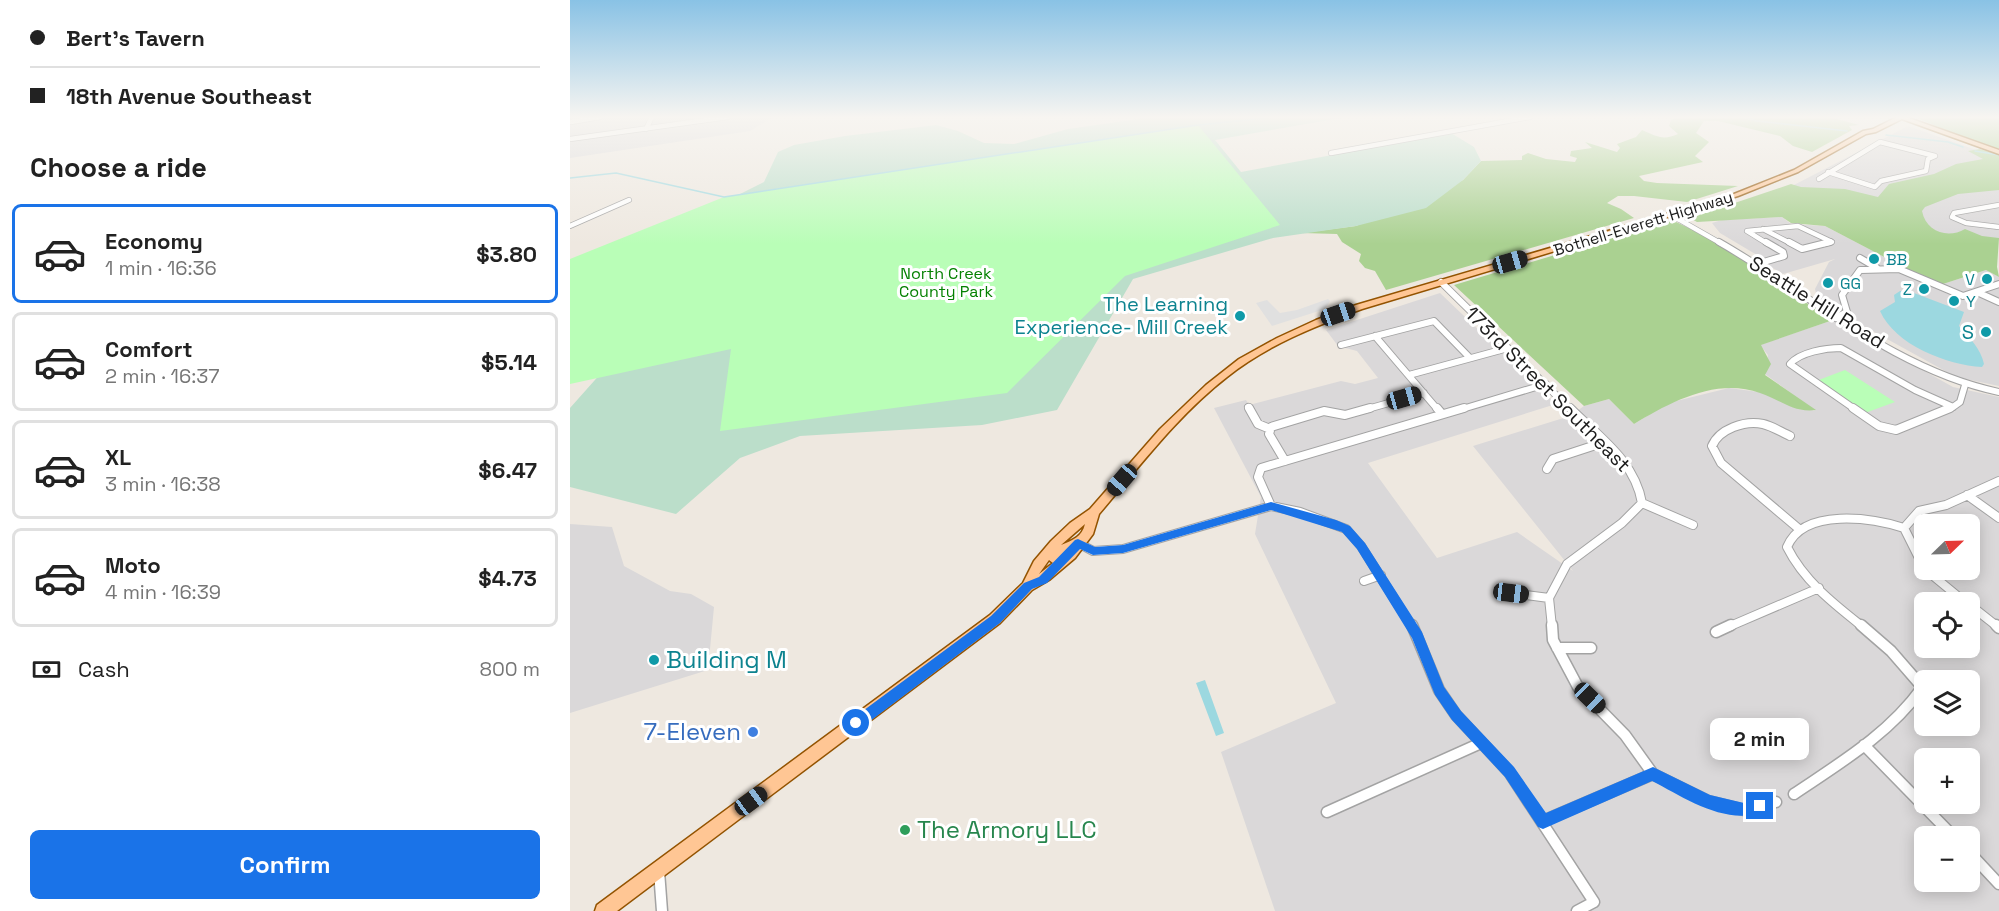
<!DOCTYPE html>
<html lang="en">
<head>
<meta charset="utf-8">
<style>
  :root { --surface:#fff; --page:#f6f6f6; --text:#222; --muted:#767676; --line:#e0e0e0; --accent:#1a73e8 }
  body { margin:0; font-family:"Space Grotesk",sans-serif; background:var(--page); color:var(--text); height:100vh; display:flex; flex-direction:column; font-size:22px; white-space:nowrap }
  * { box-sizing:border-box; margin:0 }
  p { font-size:20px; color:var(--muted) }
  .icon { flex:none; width:33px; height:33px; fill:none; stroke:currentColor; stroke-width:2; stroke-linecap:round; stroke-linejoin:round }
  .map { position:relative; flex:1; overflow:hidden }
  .sheet { display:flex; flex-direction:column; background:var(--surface); width:570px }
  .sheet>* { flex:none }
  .banner { display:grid; align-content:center; height:132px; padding:0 30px; background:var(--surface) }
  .needle { width:39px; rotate:67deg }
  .tools { position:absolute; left:1344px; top:514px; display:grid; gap:12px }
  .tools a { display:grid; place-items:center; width:66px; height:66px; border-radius:9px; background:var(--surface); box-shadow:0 3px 15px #0003; font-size:30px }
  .end { position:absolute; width:27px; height:27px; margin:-14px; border:8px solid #1a73e8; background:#fff; box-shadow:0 0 0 3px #fff }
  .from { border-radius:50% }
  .bubble { position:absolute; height:42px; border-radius:9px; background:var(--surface); box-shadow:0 3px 15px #0003; font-size:20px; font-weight:700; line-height:42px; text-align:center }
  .car { position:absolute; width:18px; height:36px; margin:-18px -9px; border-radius:8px; box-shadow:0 0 4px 2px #0007; background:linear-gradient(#222 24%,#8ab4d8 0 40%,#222 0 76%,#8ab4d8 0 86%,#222 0) }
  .banner b { display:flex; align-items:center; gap:21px; height:57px; font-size:22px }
  .banner b+b { border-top:2px solid var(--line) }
  .banner i { width:15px; height:15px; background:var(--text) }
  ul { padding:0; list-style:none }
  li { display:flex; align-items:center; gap:18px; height:99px; margin:0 12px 9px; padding:0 18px; border:3px solid var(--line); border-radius:9px }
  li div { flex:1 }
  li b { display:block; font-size:22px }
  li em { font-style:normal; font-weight:700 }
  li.on { border-color:var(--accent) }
  li>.icon { width:54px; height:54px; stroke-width:1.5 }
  h2 { padding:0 30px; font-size:27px; line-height:72px }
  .pay { display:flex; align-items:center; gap:15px; height:66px; padding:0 30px; font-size:22px }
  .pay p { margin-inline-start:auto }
  .button { display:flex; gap:12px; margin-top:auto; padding:12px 30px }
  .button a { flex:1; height:69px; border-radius:9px; background:var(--accent); color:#fff; font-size:24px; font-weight:700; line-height:69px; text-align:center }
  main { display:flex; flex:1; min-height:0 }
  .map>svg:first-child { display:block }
  .residential { fill:#dad8d9; fill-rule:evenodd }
  .forest { fill:#aad191 }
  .wetland { fill:#bbdeca }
  .park { fill:#b9feb7 }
  .parking { fill:#e0e0e0 }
  .water { fill:#9cd8e0 }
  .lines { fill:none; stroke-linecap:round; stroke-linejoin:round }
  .stream { stroke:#9cd8e0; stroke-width:1.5 }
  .minor-far3-casing { stroke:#a3a3a3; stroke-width:6 }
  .minor-far2-casing { stroke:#a3a3a3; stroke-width:8 }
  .minor-far1-casing { stroke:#a3a3a3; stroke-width:10 }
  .minor-casing { stroke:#a3a3a3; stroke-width:13 }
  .major-casing { stroke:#935300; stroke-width:3 }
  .minor-far3 { stroke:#fff; stroke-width:4.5 }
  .minor-far2 { stroke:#fff; stroke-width:6 }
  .minor-far1 { stroke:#fff; stroke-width:8 }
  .minor { stroke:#fff; stroke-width:10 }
  .major { fill:#ffc694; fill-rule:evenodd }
  .route { fill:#1a73e8 }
  .culture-dot { fill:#0f9aa8; stroke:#fff; stroke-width:2 }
  .shop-dot { fill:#3f7fe0; stroke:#fff; stroke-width:2 }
  .leisure-dot { fill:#2e9e5b; stroke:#fff; stroke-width:2 }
  .labels { text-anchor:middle; stroke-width:6; stroke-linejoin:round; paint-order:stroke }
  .far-street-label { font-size:16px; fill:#1c1c1c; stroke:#fff }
  .far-culture-label { font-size:16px; fill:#0d838f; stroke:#fff; text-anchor:start }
  .far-park-label { font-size:16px; fill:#058102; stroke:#fff }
  .street-label { font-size:20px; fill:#1c1c1c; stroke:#fff }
  .culture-label { font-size:20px; fill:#0d838f; stroke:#fff; text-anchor:end }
  .near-culture-label { font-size:24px; fill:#0d838f; stroke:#fff; text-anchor:start }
  .near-shop-label { font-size:24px; fill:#366cbe; stroke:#fff; text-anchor:end }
  .near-leisure-label { font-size:24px; fill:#27864d; stroke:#fff; text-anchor:start }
</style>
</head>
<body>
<main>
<section class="sheet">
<div class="banner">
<b><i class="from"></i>Bert's Tavern</b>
<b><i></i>18th Avenue Southeast</b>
</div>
<h2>Choose a ride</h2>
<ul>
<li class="on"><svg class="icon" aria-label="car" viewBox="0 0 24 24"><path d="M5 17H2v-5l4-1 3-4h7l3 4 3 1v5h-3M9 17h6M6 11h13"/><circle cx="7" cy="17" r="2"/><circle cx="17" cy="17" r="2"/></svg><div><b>Economy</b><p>1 min · 16:36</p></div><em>$3.80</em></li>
<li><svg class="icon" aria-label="car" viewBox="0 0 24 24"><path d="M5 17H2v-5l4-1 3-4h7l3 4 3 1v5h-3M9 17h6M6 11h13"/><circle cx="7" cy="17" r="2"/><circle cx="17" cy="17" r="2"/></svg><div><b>Comfort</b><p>2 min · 16:37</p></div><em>$5.14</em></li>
<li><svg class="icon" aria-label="car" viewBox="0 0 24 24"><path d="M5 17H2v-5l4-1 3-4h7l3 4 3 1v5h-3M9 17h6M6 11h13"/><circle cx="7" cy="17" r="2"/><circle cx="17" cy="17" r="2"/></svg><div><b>XL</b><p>3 min · 16:38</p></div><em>$6.47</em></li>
<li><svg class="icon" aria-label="car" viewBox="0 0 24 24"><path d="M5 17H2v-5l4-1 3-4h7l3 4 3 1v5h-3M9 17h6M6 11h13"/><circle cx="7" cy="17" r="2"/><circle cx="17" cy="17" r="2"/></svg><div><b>Moto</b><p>4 min · 16:39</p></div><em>$4.73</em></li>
</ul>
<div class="pay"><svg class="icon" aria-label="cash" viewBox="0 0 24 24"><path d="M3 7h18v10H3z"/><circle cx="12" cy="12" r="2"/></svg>Cash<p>800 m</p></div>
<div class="button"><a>Confirm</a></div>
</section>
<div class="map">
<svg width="1429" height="911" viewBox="0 0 1429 911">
  <rect width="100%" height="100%" fill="#eee8e0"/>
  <path class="residential" d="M0 117H203L180 131 0 158Z
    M1338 126 1429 158 1322 209 1220 187Z
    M1429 188V240L1374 235 1356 227 1344 204 1385 193Z
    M1212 217 1221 224 1255 226 1362 282 1373 284 1416 270 1429 277V386L1386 377 1248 301 1245 289 1259 262 1265 259 1213 274 1189 260 1192 258 1150 233 1142 223 1152 220Z
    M870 293 986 404 798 463 867 558 947 532 1003 571 903 446 1000 416 1014 406 1039 399 1064 424 1098 403 1159 388 1189 392 1245 411 1195 374 1198 355 1190 345 1263 320 1383 387 1429 397V911H705L651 752 766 703 685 534 691 497 644 408 676 400 679 405 771 381 785 384 808 378 787 351 768 346 756 330ZM1354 525H1400V570H1354ZM1354 603H1400V648H1354ZM1354 681H1400V726H1354ZM1354 759H1400V804H1354ZM1354 837H1400V882H1354Z
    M0 524 42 527 54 566 100 591 121 594 144 607 138 670 0 713Z"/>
  <path class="forest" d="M1108 117H1260L1289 125 1279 126 1282 130 1242 152 1223 146 1210 136 1148 121H1134L1126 133 1139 142 1125 156 1133 162 1069 176 1074 181 1087 183 1168 186 1117 202 1064 196H1048L1037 203 1051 209 1064 218 816 290 805 271 795 268 789 261 791 254 772 242 767 234 732 233 786 226 893 180 911 161 952 160V156L958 153 976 159 1005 162 1007 158 1000 156 1001 151 1022 148 1015 142 1047 152 1050 148 1047 144 1066 137 1072 130C1086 136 1093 141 1108 134L1099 126 1101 120Z
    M1344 117H1429V152C1400 143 1373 128 1344 117Z
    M1410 149 1429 155V190L1388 194 1355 207 1352 211C1356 232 1378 239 1395 229L1412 236 1429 238 1427 267 1429 277 1416 270 1373 284 1362 282 1255 226 1221 223 1212 217 1127 222 1120 218 1221 184 1231 187 1275 189 1308 197 1319 184 1364 174 1386 164 1413 159 1398 151Z
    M1104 221C1162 247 1210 288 1263 320L1191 345 1201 364 1195 375 1246 410C1223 413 1211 400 1190 393 1147 377 1100 402 1064 424L1039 399 1014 406 884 285 1096 222Z"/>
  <path class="wetland" d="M583 117H776L645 140 671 172 881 133 904 147 911 161 893 180 856 208 786 226 703 238 563 279 487 410 412 425 230 436 170 458 106 514 0 487V408L65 335 138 210 194 182 208 152 224 145 275 136 366 125 388 131 414 143 444 144 498 129Z"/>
  <path class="park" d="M628 125 710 225 555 276 437 393 150 431 161 349 0 384V259L154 197Z
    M1275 370 1325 402 1295 413 1246 381Z"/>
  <path class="parking" d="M758 299 760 301 755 309 702 326 686 303 697 300 710 313 727 310Z"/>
  <path class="water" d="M1330 291 1344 293 1394 312 1389 326C1399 337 1411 349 1414 364L1412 367C1377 365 1325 345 1310 311L1325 302 1324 295Z
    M635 680 654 733 646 736 626 683Z"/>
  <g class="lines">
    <path class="stream" d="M1174 117 1187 121 1277 131
      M1316 135 1378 142 1393 147
      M1405 151 1429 155
      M0 178 46 173 154 197 628 125 706 117"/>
    <g class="minor-far3-casing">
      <path id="minor-far3" d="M1 122 30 117
        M76 129 82 117
        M0 139 158 117
        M761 153 960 117
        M1258 172 1305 187 1311 181 1356 171 1358 159 1365 156
        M1249 179 1310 142 1365 156
        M1429 205 1384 213 1382 217 1396 223 1429 227
        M1101 215 1152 244
        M0 226 59 200
        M1193 229 1222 244
        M1198 244 1177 231 1228 226 1262 242 1254 244"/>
    </g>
    <g class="minor-far2-casing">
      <path id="minor-far2" d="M1149 242C1240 294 1324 370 1429 392
        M1219 242 1232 249 1260 242
        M1290 258 1307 268
        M1187 264 1214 256 1213 252 1196 242
        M871 282 1001 410
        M1407 292 1429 302
        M1266 318 1277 312 1272 295 1290 270 1329 269 1393 296 1429 284
        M805 336 868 410
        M771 345 864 321 900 358
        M839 375 938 348
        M678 407 680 410
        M1383 407 1390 402 1395 385
        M794 410 854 393
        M889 410 976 384
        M1286 410 1220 364C1230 352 1256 348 1271 348L1345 390 1383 407
        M1376 410 1383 407"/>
    </g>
    <g class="minor-far1-casing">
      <path id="minor-far1" d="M679 408 688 424 700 429
        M867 408 872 414
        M1000 408C1029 437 1065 461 1072 503
        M1283 408 1309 426 1326 430 1380 408
        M1220 436C1211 432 1202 426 1193 424 1175 420 1149 429 1142 446L1151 463 1229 529
        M715 461 699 434 701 427 754 411 775 415 800 408
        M977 469 983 459 1035 442
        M1397 495 1429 518
        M1072 503 1123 525
        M701 506 688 477 691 468 894 408
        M1334 528 1354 568
        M508 543 523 551 553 549 701 506 730 512 776 529 791 546 842 627
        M1356 570 1396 603
        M794 581 811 575
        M941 593 979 598
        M1400 605 1428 627
        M982 627 979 598 997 564 1052 523 1072 503
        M1158 627 1249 588
        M1293 627C1264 604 1234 581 1217 547 1234 507 1302 518 1334 528L1349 511 1376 505 1429 481"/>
    </g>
    <g class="minor-casing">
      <path id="minor" d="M842 625 869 690 886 715 939 772 1024 902 1007 911
        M982 625 983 640 1008 687 1055 735 1083 774 1138 801 1174 810 1206 802
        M1291 625 1321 651 1354 689
        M1426 625 1429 628
        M1146 632 1161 625
        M987 648H1021
        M1294 745 1384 837
        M1224 794C1270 763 1319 734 1352 688
        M757 812 911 743
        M973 821 1083 774
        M1400 853 1429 884
        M89 871 92 911"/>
    </g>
    <g class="major-casing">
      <path id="major" d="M1327 117H1336L1429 150V154L1332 119 1306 132 1296 134 1228 172 1168 196 792 309C745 326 697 345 657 377 608 415 570 466 529 514L523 534 505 558 479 580 462 590 430 623 47 911H25L27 905 420 615 453 583 464 561 481 541 500 523 520 509 590 429 636 385 669 359 707 338 746 320 786 305 1164 194 1224 170 1293 131 1303 129ZM515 524C512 537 503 540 491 545ZM479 560 483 563 469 574Z"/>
    </g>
    <use href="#minor-far3" class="minor-far3"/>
    <use href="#minor-far2" class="minor-far2"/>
    <use href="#minor-far1" class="minor-far1"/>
    <use href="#minor" class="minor"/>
    <use href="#major" class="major"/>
  </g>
  <linearGradient id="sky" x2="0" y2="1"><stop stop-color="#89c2e5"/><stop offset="0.48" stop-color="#f7f5f1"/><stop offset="1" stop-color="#f7f5f1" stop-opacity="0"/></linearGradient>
  <rect width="1429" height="244" fill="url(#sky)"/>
  <path class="route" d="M701 502 766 520 780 526 795 543 852 632 874 687 891 711 944 767 976 813 1083 767 1140 795 1174 803 1190 799 1195 801V811C1157 827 1115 798 1082 781L973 829 968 827 935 777 882 720 865 695 842 638 787 549 772 532 701 510 553 553 523 555 510 549 477 583 462 589 430 623 291 728H282V719L421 616 454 583 469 577 505 540 508 539 525 547 553 545Z"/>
  <g class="culture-dot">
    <circle cx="1304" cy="259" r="6"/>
    <circle cx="1417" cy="279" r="6"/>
    <circle cx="1258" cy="283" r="6"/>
    <circle cx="1354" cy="289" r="6"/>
    <circle cx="1384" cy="301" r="6"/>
    <circle cx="670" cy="316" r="6"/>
    <circle cx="1416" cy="332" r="6"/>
    <circle cx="84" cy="660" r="6"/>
  </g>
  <circle class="shop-dot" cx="183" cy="732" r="6"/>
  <circle class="leisure-dot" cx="335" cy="830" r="6"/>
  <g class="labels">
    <g class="far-street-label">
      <text transform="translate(1073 223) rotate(-17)" y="6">Bothell-Everett Highway</text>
    </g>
    <g class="far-culture-label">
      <text x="1316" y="265">BB</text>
      <text x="1405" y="285" text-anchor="end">V</text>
      <text x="1270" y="289">GG</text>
      <text x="1342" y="295" text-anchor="end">Z</text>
      <text x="1396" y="307">Y</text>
    </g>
    <g class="far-park-label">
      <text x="376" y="279">North Creek<tspan x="376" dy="18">County Park</tspan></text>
    </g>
    <g class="street-label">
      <text transform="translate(1247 302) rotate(32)" y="7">Seattle Hill Road</text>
      <text transform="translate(978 389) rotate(45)" y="7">173rd Street Southeast</text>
    </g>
    <g class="culture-label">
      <text x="658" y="311">The Learning<tspan x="658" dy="23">Experience- Mill Creek</tspan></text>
      <text x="1404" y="339">S</text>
    </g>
    <g class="near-culture-label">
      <text x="96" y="668">Building M</text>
    </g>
    <g class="near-shop-label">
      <text x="171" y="740">7-Eleven</text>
    </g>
    <g class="near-leisure-label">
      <text x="347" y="838">The Armory LLC</text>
    </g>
  </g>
</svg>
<div class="tools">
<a><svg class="needle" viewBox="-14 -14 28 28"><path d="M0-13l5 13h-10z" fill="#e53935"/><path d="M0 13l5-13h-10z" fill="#767676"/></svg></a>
<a><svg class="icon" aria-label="locate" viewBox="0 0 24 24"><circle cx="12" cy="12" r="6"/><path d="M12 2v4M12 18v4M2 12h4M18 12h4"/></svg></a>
<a><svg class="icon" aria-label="layers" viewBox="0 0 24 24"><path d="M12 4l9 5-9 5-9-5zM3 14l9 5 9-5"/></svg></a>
<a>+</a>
<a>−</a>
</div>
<i class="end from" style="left:286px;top:723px"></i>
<i class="end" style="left:1190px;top:806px"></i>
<div class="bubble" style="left:1140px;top:718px;width:99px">2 min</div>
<i class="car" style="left:940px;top:262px;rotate:74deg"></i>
<i class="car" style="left:768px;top:314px;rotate:71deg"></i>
<i class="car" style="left:834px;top:398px;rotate:74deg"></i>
<i class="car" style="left:552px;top:480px;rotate:221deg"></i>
<i class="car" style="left:941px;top:593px;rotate:97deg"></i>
<i class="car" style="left:1020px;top:698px;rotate:134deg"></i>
<i class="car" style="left:181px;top:801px;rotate:54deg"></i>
</div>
</main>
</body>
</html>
